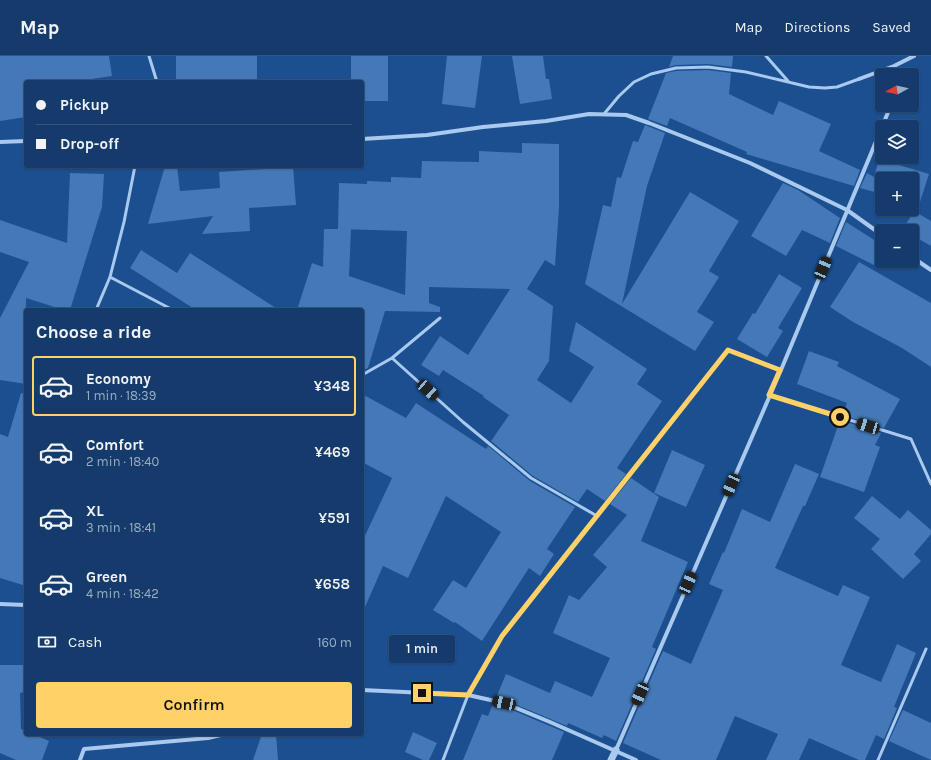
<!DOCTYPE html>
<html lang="en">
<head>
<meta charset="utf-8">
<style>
  :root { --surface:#143b6b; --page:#214673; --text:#f1f3f6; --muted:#9dadc1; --line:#33557e; --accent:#ffd166 }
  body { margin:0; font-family:Karla,sans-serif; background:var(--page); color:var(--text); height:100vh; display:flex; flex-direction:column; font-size:15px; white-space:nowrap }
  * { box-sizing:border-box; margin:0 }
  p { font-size:13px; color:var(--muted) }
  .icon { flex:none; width:22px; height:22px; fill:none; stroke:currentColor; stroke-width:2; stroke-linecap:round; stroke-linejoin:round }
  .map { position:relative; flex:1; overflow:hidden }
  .sheet { position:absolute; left:24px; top:252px; width:340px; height:428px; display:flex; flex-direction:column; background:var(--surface); border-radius:4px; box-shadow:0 1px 3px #0004,0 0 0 1px var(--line) }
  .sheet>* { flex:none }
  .hud { position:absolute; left:24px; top:24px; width:340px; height:88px; border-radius:4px; box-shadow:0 1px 3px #0004,0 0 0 1px var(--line); display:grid; align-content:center; height:88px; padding:0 12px; background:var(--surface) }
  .needle { width:26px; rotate:262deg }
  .buttons { position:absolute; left:875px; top:12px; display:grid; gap:8px }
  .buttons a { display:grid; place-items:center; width:44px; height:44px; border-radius:4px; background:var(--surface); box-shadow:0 1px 3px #0004,0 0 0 1px var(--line); font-size:20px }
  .end { position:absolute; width:18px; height:18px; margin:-9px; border:5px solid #ffd166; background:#111; box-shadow:0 0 0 2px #111 }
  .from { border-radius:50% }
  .bubble { position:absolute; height:28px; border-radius:4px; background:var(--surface); box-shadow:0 1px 3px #0004,0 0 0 1px var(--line); font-size:13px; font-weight:600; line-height:28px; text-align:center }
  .car { position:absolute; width:12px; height:24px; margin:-12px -6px; border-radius:5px; box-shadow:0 0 3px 1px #0007; background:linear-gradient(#222 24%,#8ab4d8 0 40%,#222 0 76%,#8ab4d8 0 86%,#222 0) }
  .hud b { display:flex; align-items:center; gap:14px; height:38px; font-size:15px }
  .hud b+b { border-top:1px solid var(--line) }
  .hud i { width:10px; height:10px; background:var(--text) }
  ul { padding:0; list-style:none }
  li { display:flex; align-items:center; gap:12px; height:60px; margin:0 8px 6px; padding:0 4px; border:2px solid transparent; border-radius:4px }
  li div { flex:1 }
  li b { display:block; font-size:15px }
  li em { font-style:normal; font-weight:600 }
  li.selected { border-color:var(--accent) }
  li>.icon { width:36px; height:36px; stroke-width:1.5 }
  h2 { padding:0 12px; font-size:18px; line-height:48px }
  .pay { display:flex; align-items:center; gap:10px; height:44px; padding:0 12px; font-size:15px }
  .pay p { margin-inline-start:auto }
  .cta { display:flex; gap:8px; margin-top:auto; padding:8px 12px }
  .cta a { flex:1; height:46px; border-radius:4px; background:var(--accent); color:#111; font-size:16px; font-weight:600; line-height:46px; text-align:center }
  header { display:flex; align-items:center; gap:24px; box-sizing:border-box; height:56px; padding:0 20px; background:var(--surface); border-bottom:1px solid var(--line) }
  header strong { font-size:19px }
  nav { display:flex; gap:22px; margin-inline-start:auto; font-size:14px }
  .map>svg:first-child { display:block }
  .building { fill:#4478b7 }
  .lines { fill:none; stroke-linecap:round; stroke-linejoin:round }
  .service { stroke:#a9c9ee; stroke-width:3 }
  .minor { stroke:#a9c9ee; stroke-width:4 }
  .tertiary { stroke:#a9c9ee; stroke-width:7 }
  .route { stroke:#ffd166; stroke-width:5 }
</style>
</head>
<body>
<header>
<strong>Map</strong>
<nav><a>Map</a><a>Directions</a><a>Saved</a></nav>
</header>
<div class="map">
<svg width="931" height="704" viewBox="0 0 931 704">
  <rect width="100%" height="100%" fill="#1b4f8f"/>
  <path class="building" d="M0 0H109L112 20 71 26H26V61L0 65Z
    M176 0H257V26H176Z
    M351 0H388V45H362V26H351Z
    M447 0H482L475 52 442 48Z
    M512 0H543L546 23H549L552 43 520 48Z
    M673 0H733L732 11 708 8 676 9 669 11Z
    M708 14 731 17 729 38 773 59 779 45 831 68 819 95 860 114 854 130 746 98 747 96 670 62 667 70 648 63 666 17 676 15Z
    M645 69 665 77 647 130 622 248 690 136 739 165 709 215 719 221 697 256 714 266 695 295 585 228 603 149 611 151 617 121 621 122 633 85 638 86Z
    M522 87 559 88V152L555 210 545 204 527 233 553 250 549 305 537 324 571 347 594 311 569 295 576 266 647 313 637 328 662 345 617 412 626 418 605 445 587 433 578 446 533 420 491 385 509 359 483 341 484 340 443 314 439 320 421 309 440 280 468 299 510 233 429 231V247L440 251V256L385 255 368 312 366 313H362V254H297L312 207 323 211 324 173H351L349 220 405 239 407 175 338 173 339 127 367 128V125L391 126V121L421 122 422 105 479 106V95L522 97Z
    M879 103 929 118 919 149 912 147V123H882V138L860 132 867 117 874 121Z
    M165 110H177L180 135 220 132 219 116 265 113V110H293L296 149 249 152 250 175 202 178 213 160 148 168Z
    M70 117 104 118 102 151 70 254H64L26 242V328L0 324V262L29 206 0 196V164L67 187Z
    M783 127 798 134 840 162 830 187 802 174 786 200 751 180Z
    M914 155 931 165V190L912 179V175H906L903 173Z
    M846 166 882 189V197L874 209 836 190Z
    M141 194 177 217 190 197 279 254H196L130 212Z
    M859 206 931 247V311L902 292 853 266 830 251Z
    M779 218 802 232 778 272 783 275 767 301 737 283 753 257 755 258Z
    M809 295 839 306 837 310 900 343 884 372 842 359 847 347 797 328Z
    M21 337 26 338V530L0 522V378L8 381Z
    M362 338 406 362 416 347 486 393 488 390 530 425 575 451 547 493 554 498 540 520 529 512 482 585 455 566 454 567 433 554 453 524 466 532 501 476 446 440 408 522 383 510 362 558V486L392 422 362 406Z
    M840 364 881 377 875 389 880 391 864 436 820 421Z
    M672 394 705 409 686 451 654 437Z
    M795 408 819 418 805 450H803L775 512 838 540 843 529 870 541 841 609 881 626 897 588 916 597 894 651 897 652 884 683 876 679 865 704H859L809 682 799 704H766L778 678 735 660 716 704H661L623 687 663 595 691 608 723 534 709 528 723 496 724 497 742 453 770 466Z
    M631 422 659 441 641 485 688 506 652 591 656 593 616 685 604 679 602 682 568 667 567 670 505 644 496 642 506 618 550 637 555 625 592 641 610 602 553 577 569 539 579 544 607 511 593 499 627 459 610 448Z
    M872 440 900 463 908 454 931 474V478L914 498 921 505 903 523 871 493 880 483 854 462Z
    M0 609H26V636L20 637 21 673 26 675V678H33L49 685 42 704H16L0 697Z
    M493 648 503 650 564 676 552 704H463L482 658 488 660Z
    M903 654 931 667V704L889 685Z
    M413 676 437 687 429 704H423L405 696Z
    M262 678H276L278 704H253Z"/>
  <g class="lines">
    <path class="service" d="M149 0 157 26
      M766 0 788 25
      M604 58 619 40 634 26 651 18 676 12 708 11 746 16 809 31 825 32 837 31 859 23
      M135 110 124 166 110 221 173 254
      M96 254 110 221
      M392 302 463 366 531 422 597 460
      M362 319 392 302 440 262
      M769 339 911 383 931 428
      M443 704 468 639 502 580 728 294 781 314
      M878 704 926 593"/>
    <path class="minor" d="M893 19 894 10
      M859 23 894 10 914 0
      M882 71 891 49
      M362 83 427 79 483 71 546 65 589 58 626 59 649 67 750 107 847 154 882 179
      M0 86 26 85
      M912 201 931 214
      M0 548 26 549
      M362 634 468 639 504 647 550 666 636 704
      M616 694 781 314 882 71
      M80 704 84 693 208 682 225 678"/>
    <path class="tertiary" d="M611 704 616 694"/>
  </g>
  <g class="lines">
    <path class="route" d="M422 637 468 639 502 580 728 294 780 314 769 339 840 361"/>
  </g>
</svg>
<div class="buttons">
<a><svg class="needle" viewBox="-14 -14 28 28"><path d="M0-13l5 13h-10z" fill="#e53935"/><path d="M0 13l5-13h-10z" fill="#9dadc1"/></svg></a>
<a><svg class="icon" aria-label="layers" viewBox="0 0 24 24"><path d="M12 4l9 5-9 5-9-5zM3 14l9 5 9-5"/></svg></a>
<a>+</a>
<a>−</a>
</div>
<i class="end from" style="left:840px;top:361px"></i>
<i class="end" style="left:422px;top:637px"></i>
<div class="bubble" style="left:389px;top:579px;width:66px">1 min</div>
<i class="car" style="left:823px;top:212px;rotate:23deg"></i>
<i class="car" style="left:428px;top:334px;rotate:132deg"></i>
<i class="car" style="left:868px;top:370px;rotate:287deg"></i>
<i class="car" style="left:731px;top:429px;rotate:204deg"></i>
<i class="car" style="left:688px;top:527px;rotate:24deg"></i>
<i class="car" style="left:640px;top:638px;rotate:204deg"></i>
<i class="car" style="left:504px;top:647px;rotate:282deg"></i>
<div class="hud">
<b><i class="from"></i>Pickup</b>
<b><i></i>Drop-off</b>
</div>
<section class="sheet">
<h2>Choose a ride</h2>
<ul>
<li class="selected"><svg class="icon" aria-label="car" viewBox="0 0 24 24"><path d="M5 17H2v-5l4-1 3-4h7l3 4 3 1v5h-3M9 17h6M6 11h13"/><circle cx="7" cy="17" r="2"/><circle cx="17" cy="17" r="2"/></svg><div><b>Economy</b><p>1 min · 18:39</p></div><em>¥348</em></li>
<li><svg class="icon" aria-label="car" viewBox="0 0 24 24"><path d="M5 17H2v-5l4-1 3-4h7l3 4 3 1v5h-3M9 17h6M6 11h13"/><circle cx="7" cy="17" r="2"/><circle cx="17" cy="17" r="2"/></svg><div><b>Comfort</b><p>2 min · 18:40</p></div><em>¥469</em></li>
<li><svg class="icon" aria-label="car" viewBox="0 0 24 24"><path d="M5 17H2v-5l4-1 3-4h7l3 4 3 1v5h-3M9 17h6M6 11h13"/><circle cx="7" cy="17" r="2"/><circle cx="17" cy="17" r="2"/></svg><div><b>XL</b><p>3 min · 18:41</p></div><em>¥591</em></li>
<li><svg class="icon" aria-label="car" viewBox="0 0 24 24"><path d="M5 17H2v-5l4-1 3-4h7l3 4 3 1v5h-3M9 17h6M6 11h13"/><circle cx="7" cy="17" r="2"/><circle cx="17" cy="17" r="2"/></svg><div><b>Green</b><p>4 min · 18:42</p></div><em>¥658</em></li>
</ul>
<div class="pay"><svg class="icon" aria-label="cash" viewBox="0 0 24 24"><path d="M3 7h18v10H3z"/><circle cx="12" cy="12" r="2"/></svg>Cash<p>160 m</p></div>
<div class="cta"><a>Confirm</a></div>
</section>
</div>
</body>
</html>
